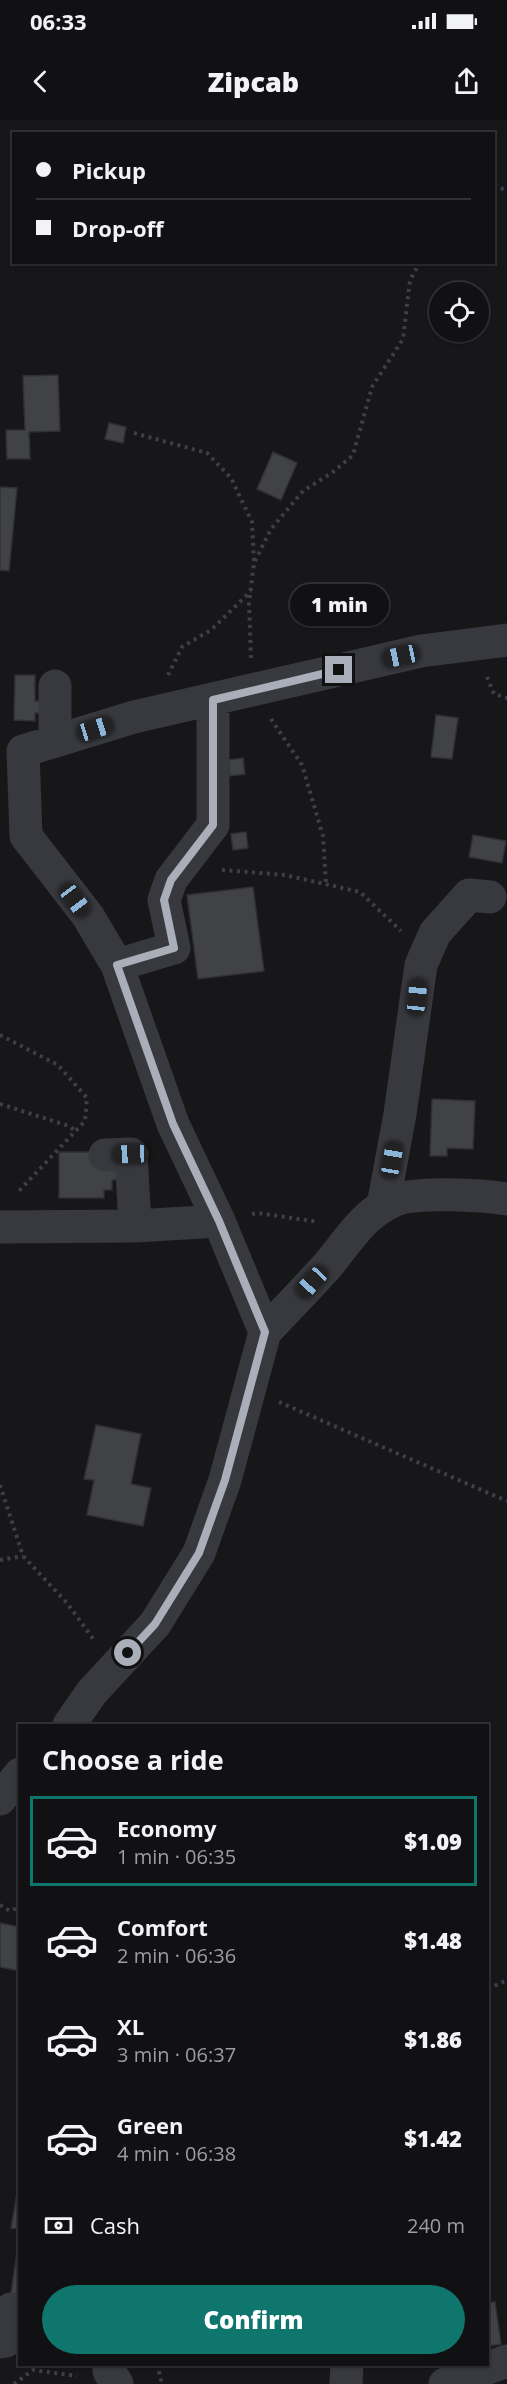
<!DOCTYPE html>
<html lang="en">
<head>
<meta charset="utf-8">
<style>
  :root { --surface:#111113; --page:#1a1a1c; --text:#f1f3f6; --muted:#9c9da0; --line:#303133; --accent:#0f766e }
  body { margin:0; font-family:"Open Sans",sans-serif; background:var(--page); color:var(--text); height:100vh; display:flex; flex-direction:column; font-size:22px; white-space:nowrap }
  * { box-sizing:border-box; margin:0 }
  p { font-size:20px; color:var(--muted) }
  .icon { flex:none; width:33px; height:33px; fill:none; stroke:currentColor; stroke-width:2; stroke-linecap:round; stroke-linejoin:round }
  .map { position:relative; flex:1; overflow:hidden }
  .sheet { position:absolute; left:18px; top:1604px; width:471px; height:642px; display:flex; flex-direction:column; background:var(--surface); border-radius:0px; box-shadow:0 2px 4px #0004,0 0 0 2px var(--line) }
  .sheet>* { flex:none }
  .hud { position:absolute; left:12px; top:12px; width:483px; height:132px; border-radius:0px; box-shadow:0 2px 4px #0004,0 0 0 2px var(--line); display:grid; align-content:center; height:132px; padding:0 24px; background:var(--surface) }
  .buttons { position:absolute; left:429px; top:162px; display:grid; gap:12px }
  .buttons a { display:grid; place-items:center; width:60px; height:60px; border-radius:50%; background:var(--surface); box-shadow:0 2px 4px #0004,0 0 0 2px var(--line); font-size:30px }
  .end { position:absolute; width:27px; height:27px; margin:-14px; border:8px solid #a9aeb9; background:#111; box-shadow:0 0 0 3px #111 }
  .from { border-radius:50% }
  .bubble { position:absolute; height:42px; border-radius:21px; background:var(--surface); box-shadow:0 2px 4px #0004,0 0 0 2px var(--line); font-size:20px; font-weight:800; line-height:42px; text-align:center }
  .car { position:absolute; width:18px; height:36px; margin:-18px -9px; border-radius:8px; box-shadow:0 0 4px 2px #0007; background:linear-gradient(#222 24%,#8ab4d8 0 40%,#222 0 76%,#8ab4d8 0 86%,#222 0) }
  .hud b { display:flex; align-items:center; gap:21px; height:57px; font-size:22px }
  .hud b+b { border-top:2px solid var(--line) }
  .hud i { width:15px; height:15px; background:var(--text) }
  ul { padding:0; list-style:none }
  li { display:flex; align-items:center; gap:18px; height:90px; margin:0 12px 9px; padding:0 12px; border:3px solid transparent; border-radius:0px }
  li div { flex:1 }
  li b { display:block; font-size:22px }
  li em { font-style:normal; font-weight:800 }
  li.selected { border-color:var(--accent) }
  li>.icon { width:54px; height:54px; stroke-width:1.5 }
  h2 { padding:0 24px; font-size:27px; line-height:72px }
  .pay { display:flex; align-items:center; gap:15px; height:66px; padding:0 24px; font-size:22px }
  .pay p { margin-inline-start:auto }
  .primary-button { display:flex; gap:12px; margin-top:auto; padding:12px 24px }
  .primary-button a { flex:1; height:69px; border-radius:36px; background:var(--accent); color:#fff; font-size:24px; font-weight:800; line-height:69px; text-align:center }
  .status { display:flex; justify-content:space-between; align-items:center; height:42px; padding:0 30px; background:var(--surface); direction:ltr }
  .status svg { height:16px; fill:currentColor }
  header { display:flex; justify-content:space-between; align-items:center; height:78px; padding:0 24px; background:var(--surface); font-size:27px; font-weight:800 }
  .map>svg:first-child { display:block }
  .building { fill:#414246; stroke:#313135; stroke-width:1.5 }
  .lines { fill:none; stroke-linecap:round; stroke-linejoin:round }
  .path { stroke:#3e4045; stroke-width:4; stroke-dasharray:3 4.5; stroke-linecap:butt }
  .minor { stroke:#38393e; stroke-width:33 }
  .route { stroke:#a9aeb9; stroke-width:8 }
</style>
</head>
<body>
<div class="status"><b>06:33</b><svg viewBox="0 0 49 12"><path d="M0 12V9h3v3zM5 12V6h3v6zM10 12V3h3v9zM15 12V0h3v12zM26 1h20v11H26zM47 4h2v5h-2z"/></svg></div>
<header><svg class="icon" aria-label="back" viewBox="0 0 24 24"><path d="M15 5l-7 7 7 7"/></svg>Zipcab<svg class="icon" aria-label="share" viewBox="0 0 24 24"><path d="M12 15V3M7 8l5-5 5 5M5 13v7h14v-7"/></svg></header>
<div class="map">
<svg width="507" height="2264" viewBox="0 0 507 2264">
  <rect width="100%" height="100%" fill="#171719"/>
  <path class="building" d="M58 255 60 311 29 312 30 339H7L6 310H25L23 256Z
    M109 303 126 307 123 323 105 319Z
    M273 332 297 343 281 380 257 369Z
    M0 367 17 368 9 451 0 450Z
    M15 555H35V581H42V593H35V601L14 600Z
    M436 595 458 598 452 639 431 637Z
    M243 638 245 654 230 656 228 640Z
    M246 712 248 728 233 730 231 714Z
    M473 715 506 721 502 743 469 737Z
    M253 767 264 851 198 859 187 775Z
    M432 979 475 981 473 1029 447 1028V1036H430Z
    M59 1032H93L119 1041V1060H112V1070H104V1078H59Z
    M96 1305 141 1314 131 1364 151 1368 143 1406 87 1395 94 1360 84 1359Z
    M0 1803 20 1807V1851L0 1847Z
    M18 2068H20V2109L11 2108Z
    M17 2133H20V2175L11 2173Z
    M495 2182 501 2224 488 2226V2183Z"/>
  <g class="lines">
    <path class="path" d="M494 65 507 71
      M134 313 207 333 231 358 252 402 254 442
      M251 538 249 483 254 443 271 409 303 371 333 352 353 335 372 267 403 219 410 160 420 142
      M168 555 182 527 211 510 251 471
      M487 557 494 574 507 578
      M271 599 302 645 323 716 326 764
      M222 750 285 755 360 772 401 811
      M0 915 58 945 87 978 85 1001 18 1072
      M0 984 69 1006 77 1012
      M252 1094 258 1093 319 1102
      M279 1282 507 1381
      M0 1365 23 1436 67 1483 94 1520
      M0 1440 23 1436
      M0 1785 10 1791 20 1787
      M488 1869 507 1860
      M157 2244 162 2264
      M14 2264 33 2250 77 2256"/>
    <path class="minor" d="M55 566V621
      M117 845 174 828 164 780 171 760 213 705V580
      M105 1035 131 1034 135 1106
      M383 1086 400 994 421 845 435 813 469 775 490 777
      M0 1107 135 1106 219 1101
      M265 1212C286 1190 307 1168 328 1145 348 1121 363 1094 393 1081 413 1071 484 1075 507 1079
      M69 1605 92 1572 155 1504 199 1433 225 1360 265 1212 219 1101 173 1004 117 845 88 796 26 716 23 631 134 597 339 550 421 531 507 520
      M0 1679 20 1654
      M0 2222 6 2221 11 2189 20 2190
      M109 2244V2251L117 2264
      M346 2264 347 2244
      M445 2264 507 2241"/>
  </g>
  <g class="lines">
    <path class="route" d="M128 1533 155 1504 199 1433 225 1360 265 1212 219 1101 173 1004 117 845 174 828 164 780 171 760 213 705V580L339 550"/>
  </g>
</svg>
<div class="buttons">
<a><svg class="icon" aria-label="locate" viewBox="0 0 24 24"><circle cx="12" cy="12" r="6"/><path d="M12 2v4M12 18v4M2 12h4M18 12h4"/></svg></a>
</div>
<i class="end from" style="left:128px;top:1533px"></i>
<i class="end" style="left:339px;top:550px"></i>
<div class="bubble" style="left:290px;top:464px;width:99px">1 min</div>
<i class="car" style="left:401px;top:536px;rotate:258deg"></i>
<i class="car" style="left:95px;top:609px;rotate:73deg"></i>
<i class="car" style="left:75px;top:780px;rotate:143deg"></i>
<i class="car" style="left:417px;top:877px;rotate:6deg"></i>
<i class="car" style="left:131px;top:1034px;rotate:268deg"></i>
<i class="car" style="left:392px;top:1040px;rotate:10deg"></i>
<i class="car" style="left:312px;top:1162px;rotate:223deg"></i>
<div class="hud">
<b><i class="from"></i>Pickup</b>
<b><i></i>Drop-off</b>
</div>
<section class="sheet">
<h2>Choose a ride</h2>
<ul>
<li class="selected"><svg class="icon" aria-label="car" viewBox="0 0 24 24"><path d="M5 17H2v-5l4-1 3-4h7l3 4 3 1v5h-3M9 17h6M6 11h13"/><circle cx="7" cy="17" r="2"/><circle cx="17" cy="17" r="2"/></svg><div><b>Economy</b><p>1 min · 06:35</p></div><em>$1.09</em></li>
<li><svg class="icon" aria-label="car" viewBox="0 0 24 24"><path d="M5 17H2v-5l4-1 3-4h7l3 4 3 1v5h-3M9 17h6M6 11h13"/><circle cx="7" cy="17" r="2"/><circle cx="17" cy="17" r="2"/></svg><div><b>Comfort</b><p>2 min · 06:36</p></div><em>$1.48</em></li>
<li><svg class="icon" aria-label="car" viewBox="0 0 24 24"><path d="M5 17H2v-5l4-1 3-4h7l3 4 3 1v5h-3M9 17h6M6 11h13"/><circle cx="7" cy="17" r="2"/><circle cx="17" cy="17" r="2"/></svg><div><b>XL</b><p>3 min · 06:37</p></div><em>$1.86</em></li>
<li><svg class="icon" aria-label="car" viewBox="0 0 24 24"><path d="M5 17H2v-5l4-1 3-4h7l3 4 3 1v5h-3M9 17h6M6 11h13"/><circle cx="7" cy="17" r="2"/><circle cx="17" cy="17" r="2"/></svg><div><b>Green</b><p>4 min · 06:38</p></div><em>$1.42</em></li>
</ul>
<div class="pay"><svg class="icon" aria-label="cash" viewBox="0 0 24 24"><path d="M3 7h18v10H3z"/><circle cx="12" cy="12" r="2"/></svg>Cash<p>240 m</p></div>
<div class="primary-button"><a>Confirm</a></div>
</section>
</div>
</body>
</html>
